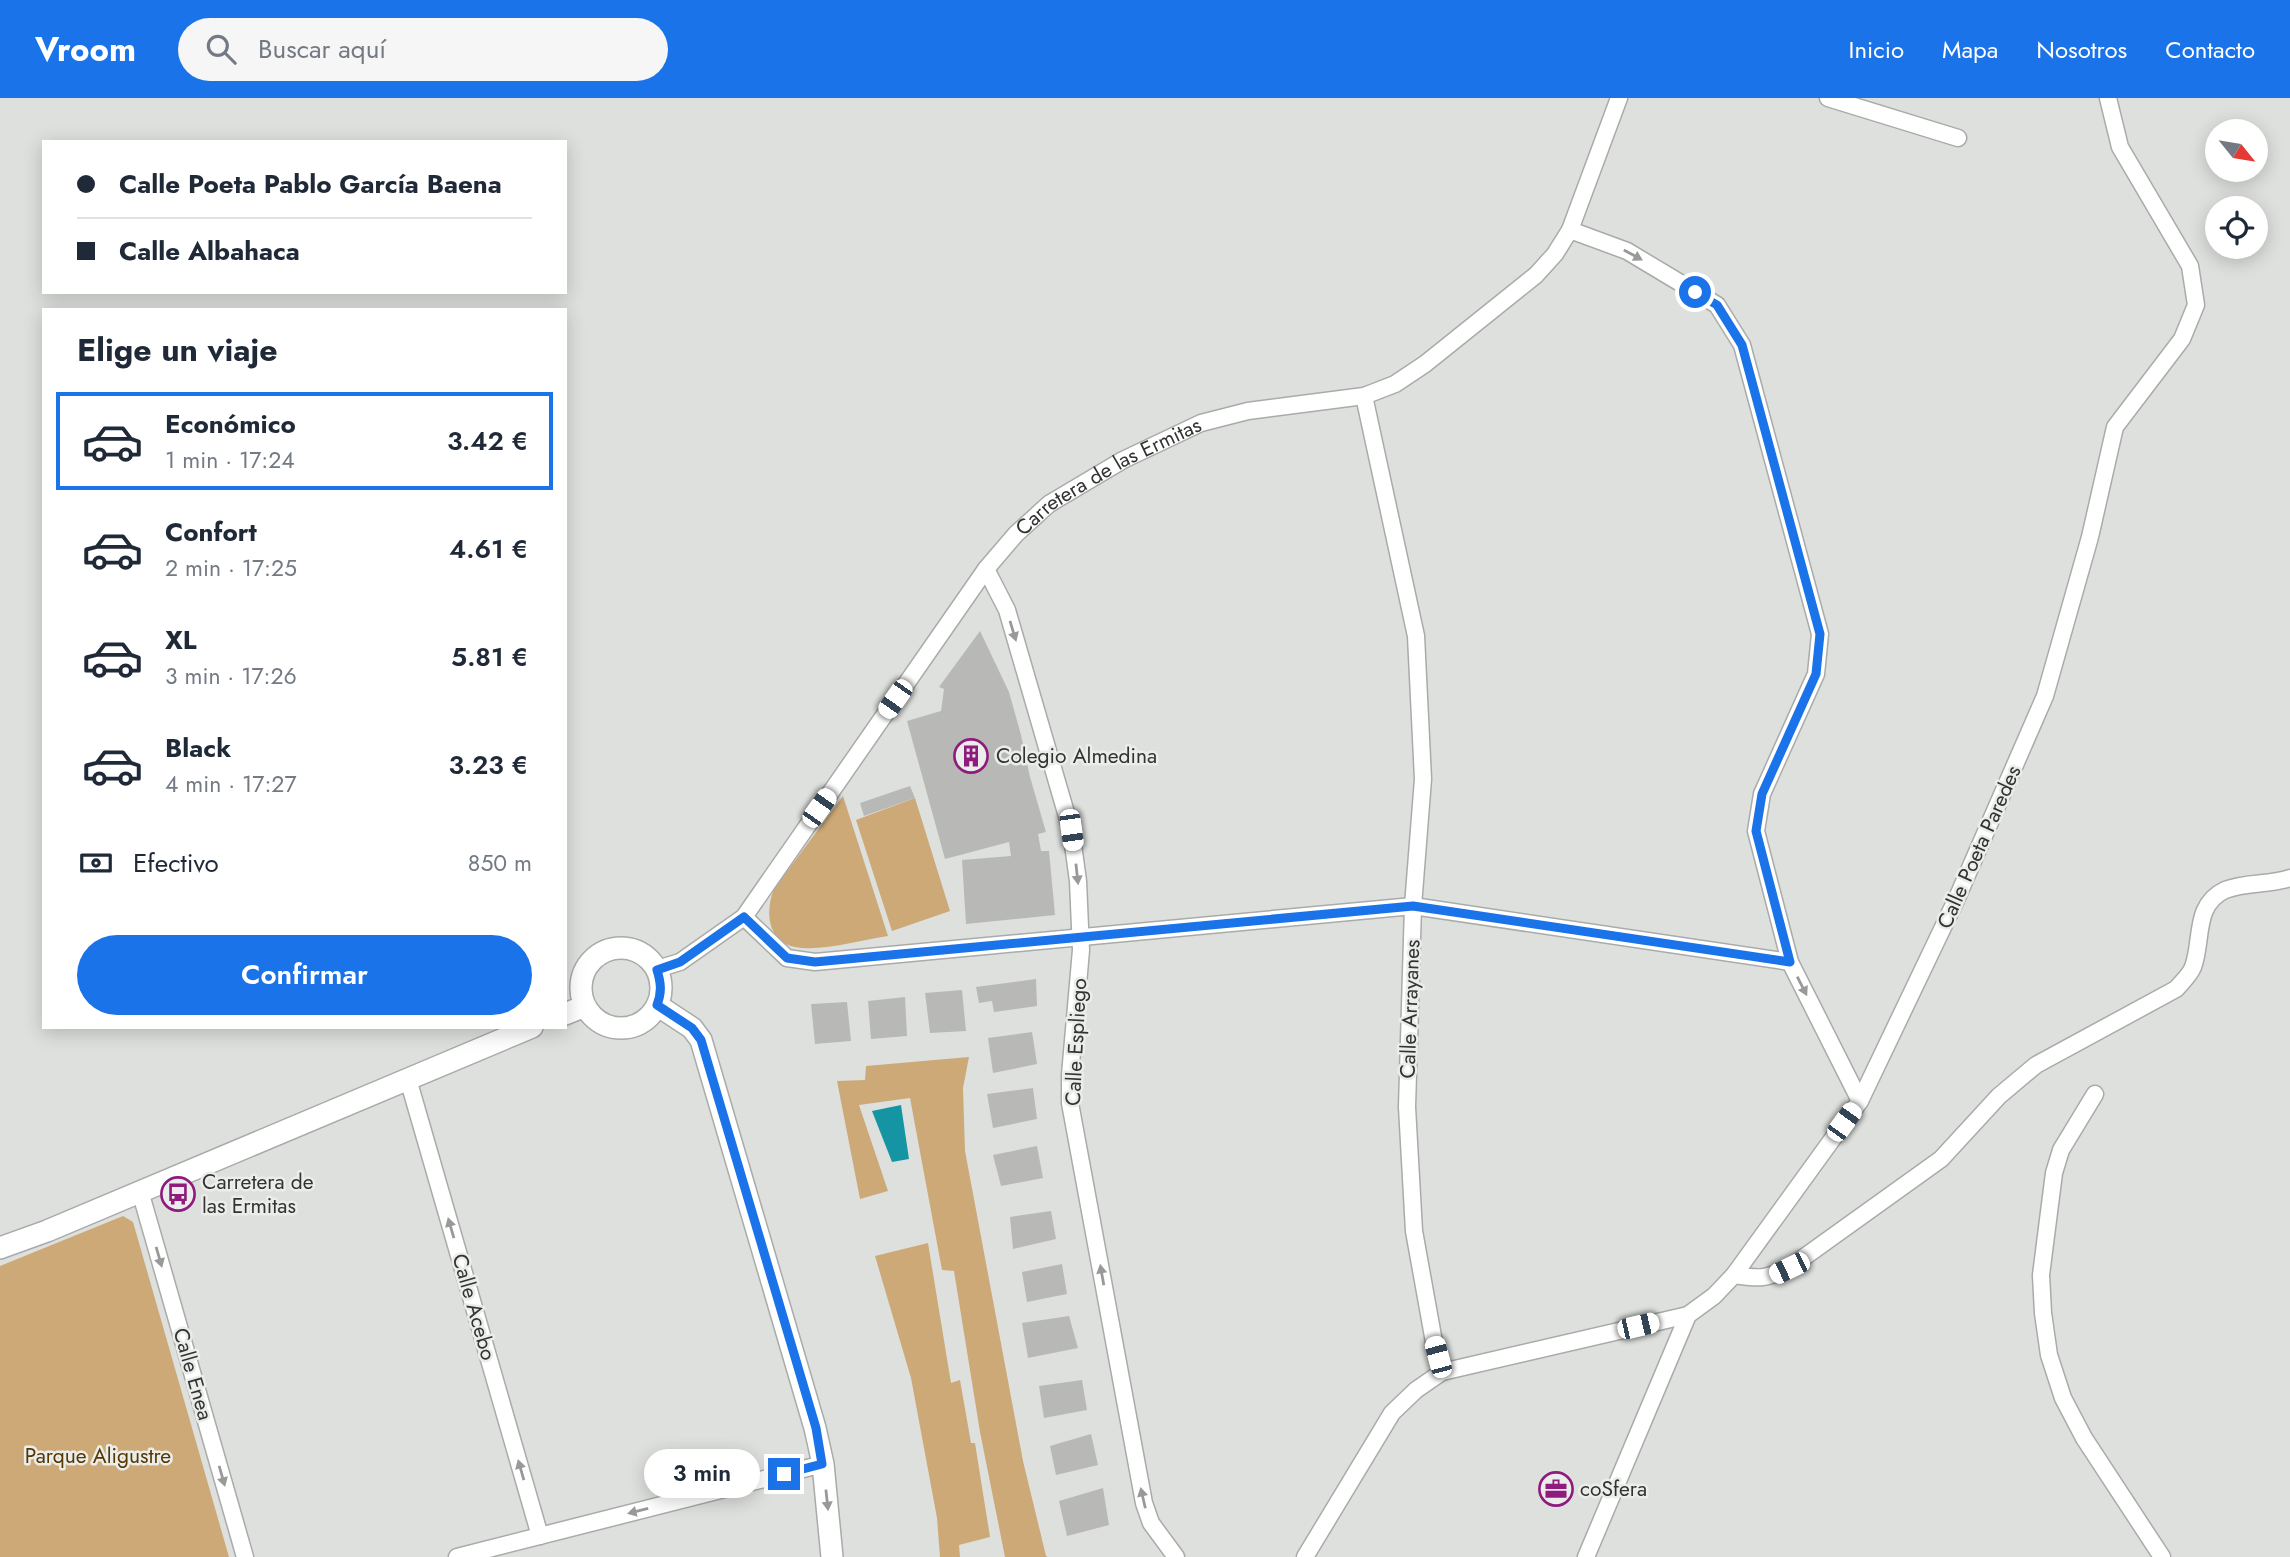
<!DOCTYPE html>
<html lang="es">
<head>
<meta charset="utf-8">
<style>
  :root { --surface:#fff; --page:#f6f6f7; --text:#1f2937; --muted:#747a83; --line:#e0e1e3; --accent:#1a73e8 }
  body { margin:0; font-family:Jost,sans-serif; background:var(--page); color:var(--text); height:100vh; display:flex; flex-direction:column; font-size:26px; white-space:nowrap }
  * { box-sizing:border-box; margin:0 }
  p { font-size:23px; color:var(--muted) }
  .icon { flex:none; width:38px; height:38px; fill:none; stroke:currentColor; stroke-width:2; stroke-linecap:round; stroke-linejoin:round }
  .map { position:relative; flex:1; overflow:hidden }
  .drawer { position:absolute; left:42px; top:210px; width:525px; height:721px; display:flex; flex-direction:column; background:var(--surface); border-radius:0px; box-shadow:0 4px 18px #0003 }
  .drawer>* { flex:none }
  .hud { position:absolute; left:42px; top:42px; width:525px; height:154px; border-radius:0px; box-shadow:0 4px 18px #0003; display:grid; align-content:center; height:154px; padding:0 35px; background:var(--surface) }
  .needle { width:46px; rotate:120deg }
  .tools { position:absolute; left:2205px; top:21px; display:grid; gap:14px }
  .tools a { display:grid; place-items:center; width:63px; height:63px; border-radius:50%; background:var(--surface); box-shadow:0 4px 18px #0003; font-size:35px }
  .end { position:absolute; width:32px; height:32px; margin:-16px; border:9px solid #1a73e8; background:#fff; box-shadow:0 0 0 4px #fff }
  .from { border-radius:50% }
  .bubble { position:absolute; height:49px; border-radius:24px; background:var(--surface); box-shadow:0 4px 18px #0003; font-size:23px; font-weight:600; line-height:49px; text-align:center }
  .car { position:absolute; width:21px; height:42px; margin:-21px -10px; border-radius:9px; box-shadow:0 0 5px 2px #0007; background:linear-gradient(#fff 24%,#345 0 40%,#fff 0 76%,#345 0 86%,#fff 0) }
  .hud b { display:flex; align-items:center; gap:24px; height:66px; font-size:26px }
  .hud b+b { border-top:2px solid var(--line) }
  .hud i { width:18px; height:18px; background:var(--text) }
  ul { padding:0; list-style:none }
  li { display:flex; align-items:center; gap:21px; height:98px; margin:0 14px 10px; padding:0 21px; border:4px solid transparent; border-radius:0px }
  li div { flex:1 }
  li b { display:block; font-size:26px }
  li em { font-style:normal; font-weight:600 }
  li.active { border-color:var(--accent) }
  li>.icon { width:63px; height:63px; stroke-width:1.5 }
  h2 { padding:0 35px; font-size:32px; line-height:84px }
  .pay { display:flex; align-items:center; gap:18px; height:77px; padding:0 35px; font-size:26px }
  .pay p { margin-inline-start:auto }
  .button { display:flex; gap:14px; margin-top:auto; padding:14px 35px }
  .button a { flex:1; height:80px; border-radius:42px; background:var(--accent); color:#fff; font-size:28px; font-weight:600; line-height:80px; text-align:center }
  header { display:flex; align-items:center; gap:42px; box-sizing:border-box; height:98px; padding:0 35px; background:var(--accent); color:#fff }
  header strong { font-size:33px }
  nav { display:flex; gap:38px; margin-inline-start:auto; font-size:24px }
  .search { width:490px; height:63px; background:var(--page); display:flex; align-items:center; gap:18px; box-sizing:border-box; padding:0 24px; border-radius:38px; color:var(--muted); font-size:26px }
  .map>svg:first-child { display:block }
  .green { fill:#cda977 }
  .water { fill:#1595a4 }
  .building { fill:#b8b9b6 }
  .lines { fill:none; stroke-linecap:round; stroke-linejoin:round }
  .minor-casing { stroke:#a9aba9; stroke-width:19 }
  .tertiary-casing { stroke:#a9aba9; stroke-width:24 }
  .minor { stroke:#fff; stroke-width:16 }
  .tertiary { stroke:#fff; stroke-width:21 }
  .oneway { fill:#989998 }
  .route { stroke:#1a73e8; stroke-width:9 }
  .labels { text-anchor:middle; stroke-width:5; stroke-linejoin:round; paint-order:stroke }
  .street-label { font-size:21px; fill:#323332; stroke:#ebedea }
  .poi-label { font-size:21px; fill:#323332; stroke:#ebedea; text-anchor:start }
  .park-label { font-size:21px; fill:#563700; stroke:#ebedea }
</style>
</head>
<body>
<header>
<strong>Vroom</strong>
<div class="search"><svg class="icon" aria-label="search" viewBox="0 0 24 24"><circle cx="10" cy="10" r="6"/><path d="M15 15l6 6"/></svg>Buscar aquí</div>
<nav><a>Inicio</a><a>Mapa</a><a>Nosotros</a><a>Contacto</a></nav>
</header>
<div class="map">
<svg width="2290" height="1459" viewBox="0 0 2290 1459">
  <rect width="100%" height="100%" fill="#dee0dd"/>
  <path class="green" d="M843 698 888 838C861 842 821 854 795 849 767 843 765 813 774 791Z
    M915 700 950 813 892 833 856 722Z
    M969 959 963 990 965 1053 1023 1363 1046 1458 1048 1459H1005L980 1334 954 1173 942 1172 910 1000 859 1007 888 1093 860 1101 837 983 865 982 866 968Z
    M123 1118 133 1124 229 1459H0V1168Z
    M928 1145 951 1285 960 1282 971 1345H975L990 1439 959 1447 960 1459H940L937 1420 911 1280 875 1158Z"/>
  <path class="water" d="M901 1007 909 1061 892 1064 872 1013Z"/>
  <path class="building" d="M980 533 1009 594 1021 637 1030 679 1046 734 1038 736 1041 753H1049L1055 817 966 826 962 762 1011 758 1009 744 945 761 907 623 941 613 944 591 939 589Z
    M910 688 915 700 864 718 860 705Z
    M1036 881 1037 908 994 914 992 903 979 905 976 889Z
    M962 892 966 933 930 935 925 895Z
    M905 899 907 938 871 941 868 903Z
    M847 904 851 943 815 946 811 906Z
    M1032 934 1037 966 993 975 988 940Z
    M1033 990 1037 1021 993 1030 987 996Z
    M1037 1048 1043 1080 1001 1088 993 1057Z
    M1051 1113 1056 1141 1013 1151 1010 1119Z
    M1062 1166 1067 1196 1027 1204 1022 1174Z
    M1069 1218 1078 1250 1028 1260 1022 1225Z
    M1082 1282 1087 1312 1044 1320 1039 1288Z
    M1091 1336 1098 1367 1056 1377 1050 1348Z
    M1103 1390 1109 1427 1067 1438 1059 1403Z"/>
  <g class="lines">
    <g class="minor-casing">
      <g id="minor">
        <path d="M1828 0 1958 40"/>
        <path d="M1570 132 1627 153 1717 207 1742 247 1820 536 1816 576 1762 696 1756 733 1790 864 1860 1003"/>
        <path d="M1364 298 1416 538 1423 681 1413 808 1407 1009 1414 1133 1434 1244 1442 1274"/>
        <path d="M986 471 1007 512 1071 732 1078 783 1081 852 1070 977V1005L1144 1405 1151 1425 1176 1459"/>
        <path d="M744 819 787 860 815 864 1413 808 1790 864"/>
        <path id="s1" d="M657 871 680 864 744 819 986 471 1016 436 1049 406 1123 362 1201 325 1248 313 1364 298 1395 286 1425 266 1536 177 1555 156 1570 132 1619 0"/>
        <path d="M408 981 540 1438"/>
        <path d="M2095 996 2061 1052 2054 1075 2041 1177 2043 1215 2049 1257 2063 1300 2084 1340 2162 1459"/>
        <path d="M140 1093 245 1459"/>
        <path d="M1734 1177C1759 1181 1766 1181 1789 1170L1941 1061 1999 998 2036 967 2176 891C2182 884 2190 877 2193 869 2203 843 2193 807 2225 792 2245 784 2270 787 2290 780"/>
        <path d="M457 1459 823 1366"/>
        <path d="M1305 1459 1392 1315 1416 1292 1442 1274 1688 1217"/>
        <path d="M1586 1459 1688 1217 1714 1198 1734 1177 1860 1003 1957 800 2045 598 2090 439 2115 329 2182 241 2196 207 2190 168 2120 49 2108 0"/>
      </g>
    </g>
    <g class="tertiary-casing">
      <path id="tertiary" d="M581 890a40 40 0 1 1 80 0a40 40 0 1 1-80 0Z
        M657 907 692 930 701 942 815 1330 823 1366 832 1459
        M565 916 585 908
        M0 1150 47 1133 532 929"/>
    </g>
    <use href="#minor" class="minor"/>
    <use href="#tertiary" class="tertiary"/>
  </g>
  <defs><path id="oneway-solid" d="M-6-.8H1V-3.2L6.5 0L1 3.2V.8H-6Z" transform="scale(1.75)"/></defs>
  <g class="oneway">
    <use href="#oneway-solid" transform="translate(1633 157) rotate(29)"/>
    <use href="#oneway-solid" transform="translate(1013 533) rotate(73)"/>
    <use href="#oneway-solid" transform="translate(1077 776) rotate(84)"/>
    <use href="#oneway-solid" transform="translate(1802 888) rotate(63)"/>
    <use href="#oneway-solid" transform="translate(451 1130) rotate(-106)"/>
    <use href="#oneway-solid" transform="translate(159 1159) rotate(74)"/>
    <use href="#oneway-solid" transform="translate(1102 1177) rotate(-100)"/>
    <use href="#oneway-solid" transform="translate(521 1372) rotate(-106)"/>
    <use href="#oneway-solid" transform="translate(222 1378) rotate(74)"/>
    <use href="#oneway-solid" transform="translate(1143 1400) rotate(-103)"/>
    <use href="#oneway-solid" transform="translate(827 1402) rotate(84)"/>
    <use href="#oneway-solid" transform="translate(638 1413) rotate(166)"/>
  </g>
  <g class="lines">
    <path class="route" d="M784 1376 822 1366 816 1330 701 942 692 930 657 907C662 894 661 885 657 872L680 864 744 819 787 860 815 864 1413 808 1790 864 1756 733 1762 696 1816 576 1820 536 1742 247 1717 207 1695 194"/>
  </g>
  <defs>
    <g id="building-ring" transform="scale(1.75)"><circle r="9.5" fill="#ebedea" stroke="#8e1b7d" stroke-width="1.5"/><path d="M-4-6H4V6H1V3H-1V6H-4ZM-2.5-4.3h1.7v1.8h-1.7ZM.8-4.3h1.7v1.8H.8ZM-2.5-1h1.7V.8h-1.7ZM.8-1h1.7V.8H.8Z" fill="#8e1b7d"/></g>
    <g id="bus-ring" transform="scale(1.75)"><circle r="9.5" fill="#ebedea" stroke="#8e1b7d" stroke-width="1.5"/><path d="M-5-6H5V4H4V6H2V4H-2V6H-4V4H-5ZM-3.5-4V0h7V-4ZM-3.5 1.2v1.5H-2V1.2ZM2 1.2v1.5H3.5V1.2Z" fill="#8e1b7d"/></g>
    <g id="office-ring" transform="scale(1.75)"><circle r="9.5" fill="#ebedea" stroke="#8e1b7d" stroke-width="1.5"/><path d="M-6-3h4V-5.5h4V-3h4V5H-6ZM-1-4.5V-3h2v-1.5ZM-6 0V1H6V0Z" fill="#8e1b7d"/></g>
  </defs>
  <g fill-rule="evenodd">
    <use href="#building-ring" x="971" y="658"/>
    <use href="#bus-ring" x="178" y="1096"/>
    <use href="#office-ring" x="1556" y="1391"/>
  </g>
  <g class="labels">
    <g class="street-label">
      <text dy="7" stroke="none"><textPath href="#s1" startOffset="682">Carretera de las Ermitas</textPath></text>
      <text transform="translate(1979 749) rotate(-66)" y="7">Calle Poeta Paredes</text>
      <text transform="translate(1410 911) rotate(-88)" y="7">Calle Arrayanes</text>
      <text transform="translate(1076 944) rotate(-87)" y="7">Calle Espliego</text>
      <text transform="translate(474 1209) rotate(74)" y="7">Calle Acebo</text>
      <text transform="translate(193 1276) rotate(74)" y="7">Calle Enea</text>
    </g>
    <g class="poi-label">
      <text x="996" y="665">Colegio Almedina</text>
      <text x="202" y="1091">Carretera de<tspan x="202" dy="24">las Ermitas</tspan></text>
      <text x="1580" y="1398">coSfera</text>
    </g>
    <g class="park-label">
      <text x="98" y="1365">Parque Aligustre</text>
    </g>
  </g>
</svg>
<div class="tools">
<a><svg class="needle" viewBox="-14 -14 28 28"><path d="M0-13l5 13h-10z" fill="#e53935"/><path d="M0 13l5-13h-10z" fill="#747a83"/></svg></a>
<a><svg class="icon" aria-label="locate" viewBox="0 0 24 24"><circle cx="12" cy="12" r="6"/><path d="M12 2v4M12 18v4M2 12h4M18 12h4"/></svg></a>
</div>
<i class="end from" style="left:1695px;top:194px"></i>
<i class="end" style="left:784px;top:1376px"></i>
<div class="bubble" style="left:644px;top:1351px;width:116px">3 min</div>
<i class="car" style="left:895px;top:601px;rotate:215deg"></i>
<i class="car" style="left:819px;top:710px;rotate:35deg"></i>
<i class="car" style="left:1071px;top:732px;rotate:172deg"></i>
<i class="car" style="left:1844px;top:1024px;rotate:36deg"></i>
<i class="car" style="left:1789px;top:1170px;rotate:244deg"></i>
<i class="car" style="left:1638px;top:1228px;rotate:77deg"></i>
<i class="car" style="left:1438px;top:1259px;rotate:345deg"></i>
<div class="hud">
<b><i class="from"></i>Calle Poeta Pablo García Baena</b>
<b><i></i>Calle Albahaca</b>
</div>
<section class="drawer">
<h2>Elige un viaje</h2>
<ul>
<li class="active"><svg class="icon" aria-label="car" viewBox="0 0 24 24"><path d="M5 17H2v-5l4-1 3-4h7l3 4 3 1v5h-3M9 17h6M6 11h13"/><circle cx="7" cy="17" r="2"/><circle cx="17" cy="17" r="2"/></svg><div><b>Económico</b><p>1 min · 17:24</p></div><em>3.42 €</em></li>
<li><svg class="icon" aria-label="car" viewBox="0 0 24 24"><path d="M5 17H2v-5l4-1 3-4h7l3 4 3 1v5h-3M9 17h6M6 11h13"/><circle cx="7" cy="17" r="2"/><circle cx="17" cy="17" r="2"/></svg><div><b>Confort</b><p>2 min · 17:25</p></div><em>4.61 €</em></li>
<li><svg class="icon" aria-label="car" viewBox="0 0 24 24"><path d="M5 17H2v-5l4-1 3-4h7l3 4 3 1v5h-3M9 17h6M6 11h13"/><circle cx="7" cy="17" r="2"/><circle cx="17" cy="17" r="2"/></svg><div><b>XL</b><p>3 min · 17:26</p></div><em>5.81 €</em></li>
<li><svg class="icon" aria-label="car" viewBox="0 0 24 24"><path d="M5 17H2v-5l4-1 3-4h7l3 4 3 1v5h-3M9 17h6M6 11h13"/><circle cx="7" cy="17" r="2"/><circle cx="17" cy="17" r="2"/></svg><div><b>Black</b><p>4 min · 17:27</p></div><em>3.23 €</em></li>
</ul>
<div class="pay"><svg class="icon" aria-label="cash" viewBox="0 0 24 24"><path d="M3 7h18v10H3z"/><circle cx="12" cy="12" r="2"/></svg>Efectivo<p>850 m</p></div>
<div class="button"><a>Confirmar</a></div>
</section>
</div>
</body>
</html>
